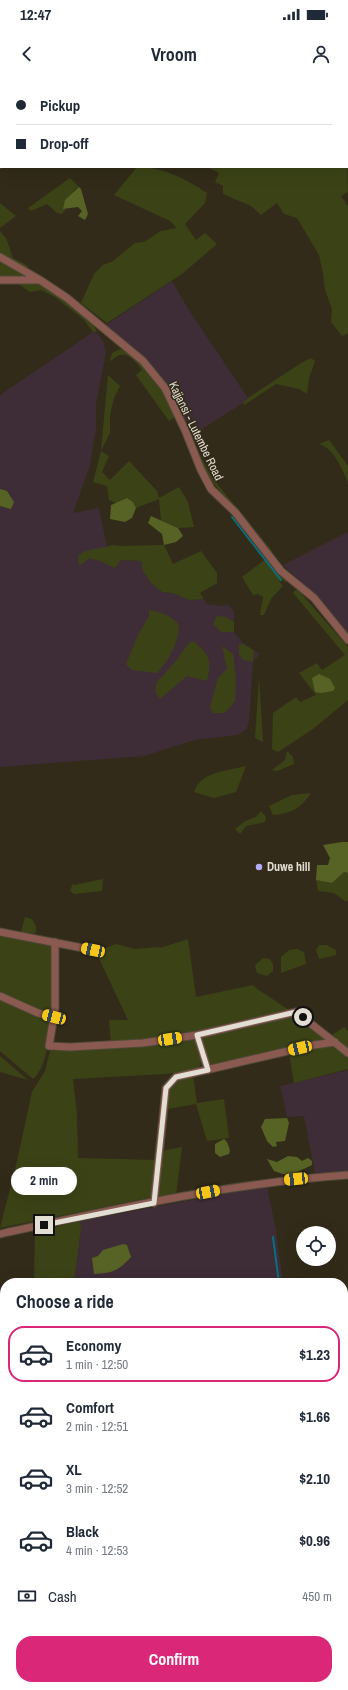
<!DOCTYPE html>
<html lang="en">
<head>
<meta charset="utf-8">
<style>
  :root { --surface:#fff; --page:#f6f6f7; --text:#1f2937; --muted:#747a83; --line:#e0e1e3; --accent:#db2777 }
  body { margin:0; font-family:"Archivo Narrow",sans-serif; background:var(--page); color:var(--text); height:100vh; display:flex; flex-direction:column; font-size:15px; white-space:nowrap }
  * { box-sizing:border-box; margin:0 }
  p { font-size:13px; color:var(--muted) }
  .icon { flex:none; width:22px; height:22px; fill:none; stroke:currentColor; stroke-width:2; stroke-linecap:round; stroke-linejoin:round }
  .map { position:relative; flex:1; overflow:hidden }
  .panel { position:absolute; left:0px; top:1198px; width:348px; height:412px; display:flex; flex-direction:column; background:var(--surface); border-radius:16px 16px 0 0; box-shadow:0 4px 16px #0002 }
  .panel>* { flex:none }
  .banner { position:absolute; left:0px; top:0px; width:348px; height:88px; box-shadow:0 4px 16px #0002; display:grid; align-content:center; height:88px; padding:0 16px; background:var(--surface) }
  .fabs { position:absolute; left:296px; top:1146px; display:grid; gap:8px }
  .fabs a { display:grid; place-items:center; width:40px; height:40px; border-radius:50%; background:var(--surface); box-shadow:0 4px 16px #0002; font-size:20px }
  .end { position:absolute; width:18px; height:18px; margin:-9px; border:5px solid #e3ded3; background:#111; box-shadow:0 0 0 2px #111 }
  .from { border-radius:50% }
  .bubble { position:absolute; height:28px; border-radius:14px; background:var(--surface); box-shadow:0 4px 16px #0002; font-size:13px; font-weight:700; line-height:28px; text-align:center }
  .car { position:absolute; width:12px; height:24px; margin:-12px -6px; border-radius:5px; box-shadow:0 0 3px 1px #0007; background:linear-gradient(#f5c518 24%,#345 0 40%,#f5c518 0 76%,#345 0 86%,#f5c518 0) }
  .banner b { display:flex; align-items:center; gap:14px; height:38px; font-size:15px }
  .banner b+b { border-top:1px solid var(--line) }
  .banner i { width:10px; height:10px; background:var(--text) }
  ul { padding:0; list-style:none }
  li { display:flex; align-items:center; gap:12px; height:56px; margin:0 8px 6px; padding:0 8px; border:2px solid transparent; border-radius:16px }
  li div { flex:1 }
  li b { display:block; font-size:15px }
  li em { font-style:normal; font-weight:700 }
  li.selected { border-color:var(--accent) }
  li>.icon { width:36px; height:36px; stroke-width:1.5 }
  h2 { padding:0 16px; font-size:18px; line-height:48px }
  .pay { display:flex; align-items:center; gap:10px; height:44px; padding:0 16px; font-size:15px }
  .pay p { margin-inline-start:auto }
  .action { display:flex; gap:8px; margin-top:auto; padding:8px 16px }
  .action a { flex:1; height:46px; border-radius:16px; background:var(--accent); color:#fff; font-size:16px; font-weight:700; line-height:46px; text-align:center }
  .status { display:flex; justify-content:space-between; align-items:center; height:28px; padding:0 20px; background:var(--surface); direction:ltr }
  .status svg { height:11px; fill:currentColor }
  header { display:flex; justify-content:space-between; align-items:center; height:52px; padding:0 16px; background:var(--surface); font-size:18px; font-weight:700 }
  .map>svg:first-child { display:block }
  .industrial { fill:#3e2d37 }
  .green { fill:#3b4316 }
  .forest { fill:#576225 }
  .lines { fill:none; stroke-linecap:round; stroke-linejoin:round }
  .stream { stroke:#07707f; stroke-width:2 }
  .minor-casing { stroke:#4e4837; stroke-width:9 }
  .minor { stroke:#8a5a50; stroke-width:7 }
  .route { stroke:#e3ded3; stroke-width:5 }
  .poi-dot { fill:#b3acf9; stroke:#322b19; stroke-width:1.5 }
  .labels { text-anchor:middle; stroke-width:3; stroke-linejoin:round; paint-order:stroke }
  .street-label { font-size:12px; fill:#e3ded3; stroke:#322b19 }
  .poi-label { font-size:12px; font-weight:bold; fill:#e3ded3; stroke:#322b19; text-anchor:start }
</style>
</head>
<body>
<div class="status"><b>12:47</b><svg viewBox="0 0 49 12"><path d="M0 12V9h3v3zM5 12V6h3v6zM10 12V3h3v9zM15 12V0h3v12zM26 1h20v11H26zM47 4h2v5h-2z"/></svg></div>
<header><svg class="icon" aria-label="back" viewBox="0 0 24 24"><path d="M15 5l-7 7 7 7"/></svg>Vroom<svg class="icon" aria-label="person" viewBox="0 0 24 24"><circle cx="12" cy="8" r="4"/><path d="M4 21q1-7 8-7t8 7"/></svg></header>
<div class="map">
<svg width="348" height="1610" viewBox="0 0 348 1610">
  <rect width="100%" height="100%" fill="#322b19"/>
  <path class="industrial" d="M172 201 190 232 248 318 243 323 191 356V348L195 345 194 341 189 342 183 339 166 307 104 246Z
    M93 252 98 254 103 261 106 272 96 325V349L90 385 73 433 99 428 107 467 115 488 121 480 142 481 144 491 152 504 162 512 173 513 189 520 204 519 207 524 223 526 228 524 234 532V552L244 564 260 574 253 582 249 642 246 650 237 655 194 660 144 676 0 687V315Z
    M348 452V554L322 521 283 485Z
    M348 990V1092L315 1094 304 1036 287 1037 280 1006Z
    M267 1106 276 1151 283 1203H74L81 1148 80 1141Z"/>
  <path class="green" d="M347 79 348 112 341 116 348 126V253L342 256 331 242 332 229 325 210 323 193 319 175 297 138 284 134 277 123 261 135 251 126 223 114V106L215 102 219 93 207 87H347Z
    M137 87C163 87 186 99 207 113L205 123 185 144 196 160 205 153 217 164 182 194 107 243 81 223 94 194 103 185 113 181 135 163 144 162 161 151 177 148 170 141 114 115Z
    M70 98 79 107 75 109 64 129H66L62 134 57 133 47 124 31 131 28 128Z
    M0 123 16 136 0 148Z
    M0 151 6 158 13 178 28 186 27 189 0 175Z
    M0 180 21 192 24 196 20 198 0 197Z
    M39 202C54 212 92 235 97 252H93L83 239 55 217 41 210 30 212 17 203Z
    M120 269C141 271 168 318 175 337L169 341 136 295 142 290C134 279 124 267 111 281L110 280 112 273Z
    M311 278 315 281 309 298 307 314 299 309 276 304 244 325 243 323 248 318 301 283Z
    M108 295 120 306 114 318 110 335V353L101 371 109 376 102 392 110 400 129 381 157 411 159 418 179 407 188 422 194 447 178 448 161 440 159 419 136 428 133 422 127 418 116 423 109 420 107 406 93 402 101 371Z
    M329 360 348 386V402C341 388 335 369 319 364Z
    M193 363 213 399 272 471 271 473 225 418 205 392Z
    M112 465 121 466 164 465 173 484 201 471 217 493V503L200 513 204 519 189 520 173 513 162 512 152 504 143 491 141 481 121 480 115 488 100 481 90 478 79 486 78 476C87 467 100 470 112 465Z
    M267 478 286 500V503L282 499 279 501 283 506 271 519 264 535H260L263 517 258 514 253 515 242 497Z
    M295 510H298L348 567V620L313 649 278 672 272 669 273 633 296 617 300 622 316 615 299 593 317 583 322 590 345 575 293 513Z
    M149 530C161 532 172 536 179 545 178 564 169 580 157 593L132 590 126 584 138 555 149 536Z
    M217 536 226 537 234 542V552H221L213 544Z
    M194 561C209 576 212 578 207 601L187 596 160 619 155 611 157 602 176 581 189 563Z
    M244 564 254 571 253 582 243 580 239 575V565Z
    M222 566 233 574 236 598 235 621 225 633H213L210 627 218 598 227 589Z
    M259 597 263 662 255 658Z
    M287 671 293 677 294 684 277 691 272 690 285 680Z
    M246 686 236 712 214 718 194 712C201 691 228 691 246 686Z
    M311 713C300 729 292 733 273 735L269 726 292 715Z
    M261 731 266 737 265 742 246 746 240 754 235 749 245 741 256 737Z
    M344 792 348 793V821H345L334 813 318 811 316 800 332 803Z
    M103 799 102 811 74 814 70 811 73 803 74 805Z
    M25 837 32 839 36 846V853L27 854 21 852Z
    M0 854 51 865 53 871V935L0 914Z
    M188 859 196 917 253 905 256 908 289 930 205 952 111 964 109 940H128L96 872 116 864 135 869 159 867 160 868Z
    M319 865H327L336 870V875L319 879 316 870Z
    M297 869 304 872 306 884 281 893V877L289 870Z
    M263 878 270 879 273 884V891L267 896 257 893 255 885Z
    M0 918 52 938C49 955 47 988 33 999L0 971Z
    M292 936 299 937 327 961 210 986 201 959 202 956 239 950Z
    M344 947 348 951V970L332 955Z
    M191 958 196 960C199 970 205 982 197 990L165 994 73 999 77 1034 78 1078 157 1080 153 1117 0 1148 17 1081 32 1012 45 991 50 971 129 968Z
    M333 965 348 976V989L294 1003 289 973Z
    M0 976 28 1000 0 992Z
    M193 996 197 1023 224 1019 229 1058 207 1061 196 1024 168 1029C169 1006 169 1000 193 996Z
    M182 1067 176 1115 158 1118 157 1115 162 1071Z
    M80 1141 81 1148 74 1203H34L35 1153Z
    M348 1355V1506L347 1508 348 1537 345 1538V1552L348 1555V1567L343 1569V1357Z
    M0 1362 5 1364V1605H318L322 1610H0Z"/>
  <path class="forest" d="M79 107 81 109 88 134 85 140 78 136 82 131 78 127 63 129 65 120Z
    M0 409 7 411 14 422 11 429 0 426Z
    M127 418 133 422 136 428 132 438 125 442 110 439 111 425Z
    M151 436 178 448 183 456 176 462 164 465 162 454 148 443Z
    M319 594 330 599 335 608 333 611 321 613 315 612 312 598Z
    M342 762H348V793L344 792 332 803 316 800 317 785H328L330 778 323 765Z
    M287 1038 289 1043 285 1061 276 1062 277 1066 273 1067 267 1061 261 1047 265 1039Z
    M224 1059 227 1062 230 1070 229 1074 220 1077 215 1073V1064Z
    M288 1076 297 1077 302 1081 308 1078 312 1081V1085L289 1096 274 1091 267 1079 277 1082Z
    M123 1164 127 1165 131 1177C118 1191 113 1193 94 1194L92 1178 98 1176 103 1170Z"/>
  <g class="lines">
    <path class="stream" d="M232 437 252 463
      M253 464 281 500
      M273 1157 279 1203
      M0 1288H5
      M1 1317 5 1306"/>
    <g class="minor-casing">
      <path id="minor" d="M114 1 116 0
        M0 84H1
        M0 177 40 200 67 218 143 281 165 308 185 350 201 390 211 409 235 432 281 491 314 518 348 560
        M0 200H40
        M0 852 93 870
        M55 862V929L49 966 70 967 143 963 197 955 296 932 348 973
        M0 916 38 933 54 937
        M197 955 208 990
        M154 1123 166 1008 176 997 314 965 335 962
        M0 1154C115 1129 230 1103 348 1095"/>
    </g>
    <use href="#minor" class="minor"/>
  </g>
  <g class="lines">
    <path class="route" d="M44 1145 154 1123 166 1008 176 997 208 990 197 955 296 932 303 937"/>
  </g>
  <circle class="poi-dot" cx="259" cy="787" r="4"/>
  <g class="labels">
    <g class="street-label">
      <text transform="translate(196 351) rotate(64)" y="4">Kajjansi - Lutembe Road</text>
    </g>
    <g class="poi-label">
      <text x="267" y="791">Duwe hill</text>
    </g>
  </g>
</svg>
<div class="fabs">
<a><svg class="icon" aria-label="locate" viewBox="0 0 24 24"><circle cx="12" cy="12" r="6"/><path d="M12 2v4M12 18v4M2 12h4M18 12h4"/></svg></a>
</div>
<i class="end from" style="left:303px;top:937px"></i>
<i class="end" style="left:44px;top:1145px"></i>
<div class="bubble" style="left:11px;top:1087px;width:66px">2 min</div>
<i class="car" style="left:93px;top:870px;rotate:282deg"></i>
<i class="car" style="left:54px;top:937px;rotate:285deg"></i>
<i class="car" style="left:170px;top:959px;rotate:81deg"></i>
<i class="car" style="left:300px;top:968px;rotate:257deg"></i>
<i class="car" style="left:296px;top:1099px;rotate:264deg"></i>
<i class="car" style="left:208px;top:1112px;rotate:79deg"></i>
<div class="banner">
<b><i class="from"></i>Pickup</b>
<b><i></i>Drop-off</b>
</div>
<section class="panel">
<h2>Choose a ride</h2>
<ul>
<li class="selected"><svg class="icon" aria-label="car" viewBox="0 0 24 24"><path d="M5 17H2v-5l4-1 3-4h7l3 4 3 1v5h-3M9 17h6M6 11h13"/><circle cx="7" cy="17" r="2"/><circle cx="17" cy="17" r="2"/></svg><div><b>Economy</b><p>1 min · 12:50</p></div><em>$1.23</em></li>
<li><svg class="icon" aria-label="car" viewBox="0 0 24 24"><path d="M5 17H2v-5l4-1 3-4h7l3 4 3 1v5h-3M9 17h6M6 11h13"/><circle cx="7" cy="17" r="2"/><circle cx="17" cy="17" r="2"/></svg><div><b>Comfort</b><p>2 min · 12:51</p></div><em>$1.66</em></li>
<li><svg class="icon" aria-label="car" viewBox="0 0 24 24"><path d="M5 17H2v-5l4-1 3-4h7l3 4 3 1v5h-3M9 17h6M6 11h13"/><circle cx="7" cy="17" r="2"/><circle cx="17" cy="17" r="2"/></svg><div><b>XL</b><p>3 min · 12:52</p></div><em>$2.10</em></li>
<li><svg class="icon" aria-label="car" viewBox="0 0 24 24"><path d="M5 17H2v-5l4-1 3-4h7l3 4 3 1v5h-3M9 17h6M6 11h13"/><circle cx="7" cy="17" r="2"/><circle cx="17" cy="17" r="2"/></svg><div><b>Black</b><p>4 min · 12:53</p></div><em>$0.96</em></li>
</ul>
<div class="pay"><svg class="icon" aria-label="cash" viewBox="0 0 24 24"><path d="M3 7h18v10H3z"/><circle cx="12" cy="12" r="2"/></svg>Cash<p>450 m</p></div>
<div class="action"><a>Confirm</a></div>
</section>
</div>
</body>
</html>
